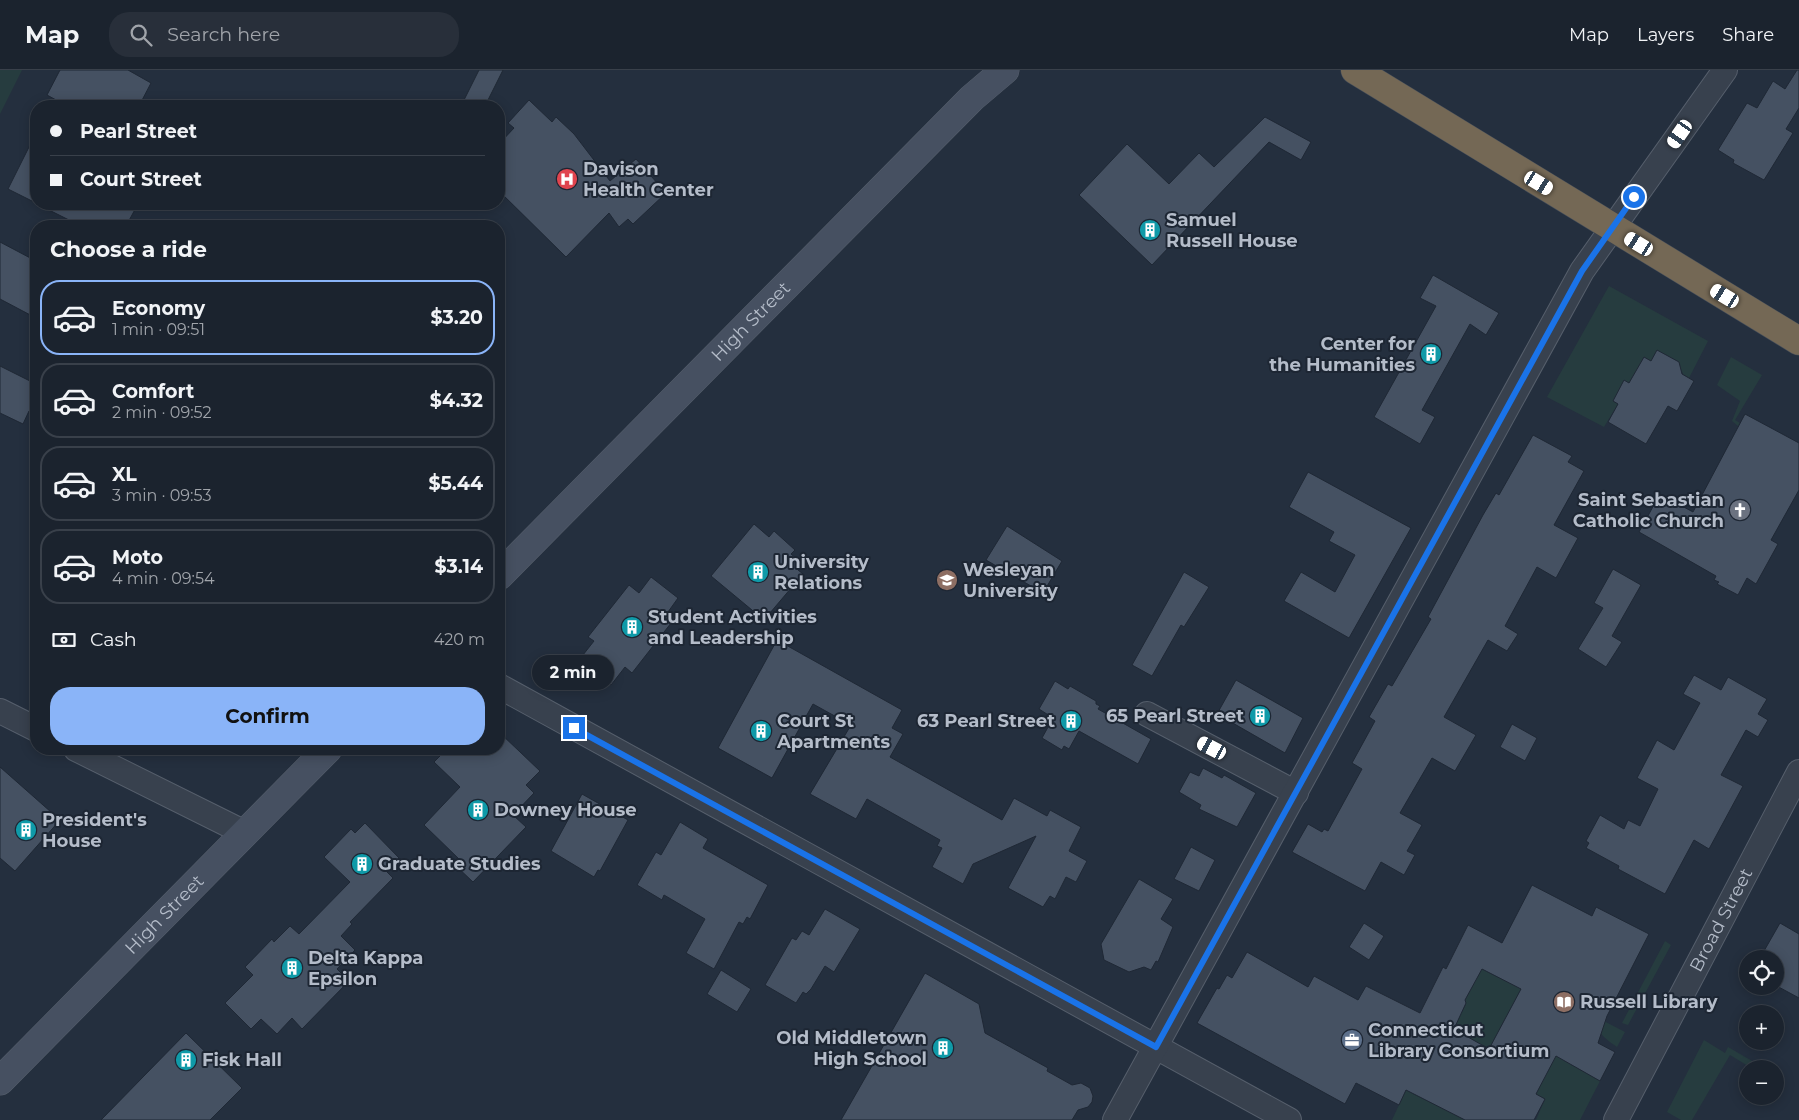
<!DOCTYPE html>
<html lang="en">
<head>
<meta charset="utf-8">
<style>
  :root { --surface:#1b232e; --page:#282f3a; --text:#f1f3f6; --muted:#a0a4aa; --line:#39404a; --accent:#8ab4f8 }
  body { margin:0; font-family:Montserrat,sans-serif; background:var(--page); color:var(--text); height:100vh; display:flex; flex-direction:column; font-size:19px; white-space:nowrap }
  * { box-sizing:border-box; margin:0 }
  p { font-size:16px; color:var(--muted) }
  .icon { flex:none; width:28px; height:28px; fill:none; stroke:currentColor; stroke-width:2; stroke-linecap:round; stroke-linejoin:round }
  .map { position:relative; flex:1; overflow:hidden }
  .panel { position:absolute; left:30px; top:150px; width:475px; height:535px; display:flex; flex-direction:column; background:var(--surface); border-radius:20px; box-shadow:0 2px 12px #0003,0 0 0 1px var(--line) }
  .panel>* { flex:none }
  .top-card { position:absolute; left:30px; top:30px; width:475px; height:110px; border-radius:20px; box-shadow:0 2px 12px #0003,0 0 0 1px var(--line); display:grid; align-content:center; height:110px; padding:0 20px; background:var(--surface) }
  .fabs { position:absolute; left:1739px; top:880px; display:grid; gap:10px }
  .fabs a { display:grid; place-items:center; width:45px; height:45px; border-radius:50%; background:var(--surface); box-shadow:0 2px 12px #0003,0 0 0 1px var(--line); font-size:25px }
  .end { position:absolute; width:22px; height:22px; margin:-11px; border:6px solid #1a73e8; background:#fff; box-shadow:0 0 0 2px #fff }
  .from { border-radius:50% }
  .bubble { position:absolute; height:35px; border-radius:18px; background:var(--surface); box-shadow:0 2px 12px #0003,0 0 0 1px var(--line); font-size:16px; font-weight:700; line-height:35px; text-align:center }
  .car { position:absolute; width:15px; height:30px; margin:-15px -8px; border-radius:6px; box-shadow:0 0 4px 1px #0007; background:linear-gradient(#fff 24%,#345 0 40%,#fff 0 76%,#345 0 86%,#fff 0) }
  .top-card b { display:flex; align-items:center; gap:18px; height:48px; font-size:19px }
  .top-card b+b { border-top:1px solid var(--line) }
  .top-card i { width:12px; height:12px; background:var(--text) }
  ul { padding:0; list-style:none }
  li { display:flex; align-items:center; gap:15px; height:75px; margin:0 10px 8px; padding:0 10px; border:2px solid var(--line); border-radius:20px }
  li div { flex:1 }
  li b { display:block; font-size:19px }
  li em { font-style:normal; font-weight:700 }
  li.current { border-color:var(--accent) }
  li>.icon { width:45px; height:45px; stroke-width:1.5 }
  h2 { padding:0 20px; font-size:22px; line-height:60px }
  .pay { display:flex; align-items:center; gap:12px; height:55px; padding:0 20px; font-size:19px }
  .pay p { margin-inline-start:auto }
  .button { display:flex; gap:10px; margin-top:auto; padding:10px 20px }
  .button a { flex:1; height:58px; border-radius:20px; background:var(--accent); color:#111; font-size:20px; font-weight:700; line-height:58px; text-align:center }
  header { display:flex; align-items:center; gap:30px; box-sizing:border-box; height:70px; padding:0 25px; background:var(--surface); border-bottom:1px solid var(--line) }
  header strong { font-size:24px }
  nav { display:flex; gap:28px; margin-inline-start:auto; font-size:18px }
  .search { width:350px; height:45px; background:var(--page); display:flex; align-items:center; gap:12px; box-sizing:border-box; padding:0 18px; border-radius:20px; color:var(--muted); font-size:19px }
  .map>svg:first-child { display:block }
  .green { fill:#263c3f }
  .building { fill:#455162; stroke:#1f2835; fill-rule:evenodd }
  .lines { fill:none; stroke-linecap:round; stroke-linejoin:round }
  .street-casing { stroke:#565f6c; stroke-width:26 }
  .secondary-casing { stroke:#565f6c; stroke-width:29 }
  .highway-casing { stroke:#434c59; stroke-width:29 }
  .street { stroke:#38414e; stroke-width:24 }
  .secondary { stroke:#465061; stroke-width:28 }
  .highway { stroke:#746855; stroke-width:28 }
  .route { stroke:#1a73e8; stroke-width:6 }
  .labels { text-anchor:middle; stroke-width:4; stroke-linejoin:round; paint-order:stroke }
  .poi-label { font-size:18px; font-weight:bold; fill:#b4bcc9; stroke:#1d2633; text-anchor:start }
  .street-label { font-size:18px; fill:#b4bcc9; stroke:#1d2633 }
</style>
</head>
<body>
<header>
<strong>Map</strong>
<div class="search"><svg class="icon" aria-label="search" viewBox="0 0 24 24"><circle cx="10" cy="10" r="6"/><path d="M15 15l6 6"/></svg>Search here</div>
<nav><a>Map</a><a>Layers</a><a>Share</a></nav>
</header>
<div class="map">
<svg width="1799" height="1050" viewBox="0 0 1799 1050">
  <rect width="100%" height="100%" fill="#242f3e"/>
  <path class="green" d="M0 0H22L0 44Z
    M1609 216 1708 271 1689 308 1683 304 1678 292 1657 280 1651 291 1644 287 1629 313 1624 311 1613 331 1618 334 1604 357 1547 327Z
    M1731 287 1762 305 1735 350 1740 353 1738 356 1732 351 1740 331 1717 315Z
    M1665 871 1671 875 1628 955 1622 953Z
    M1478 897 1521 919 1489 979 1449 957 1456 943 1462 942 1466 934 1465 930 1473 915Z
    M1596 947 1625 962 1617 977C1604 968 1597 963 1596 947Z
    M1704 970 1725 983 1728 977 1766 999H1753L1730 985 1692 1050H1681L1667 1042Z
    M1556 986 1600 1011 1580 1050H1536L1545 1029 1534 1023Z
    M1406 1020 1465 1050H1392Z"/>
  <path class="building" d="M60 0H128L151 13 139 36H67L47 25Z
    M479 0H503L485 36H461Z
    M1797 0H1799V38L1786 59 1793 63 1764 110 1733 93 1734 90 1718 80 1747 33 1757 38 1773 11 1785 19Z
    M529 30 552 52 556 47 574 64 610 111 636 89 666 123 633 154 628 149 619 157 609 143 566 187 499 121V74L514 58 508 53Z
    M1265 47 1311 72 1301 90 1269 72 1152 195 1079 125 1127 74 1169 114 1199 83 1214 97Z
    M36 63V133L8 119Z
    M37 134H138L126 156H81Z
    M0 172 36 191V248L0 229Z
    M1433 205 1499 243 1486 265 1470 254 1422 340 1435 347 1420 374 1374 347 1436 236 1420 228Z
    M1657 280 1679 292 1682 304 1694 311 1677 341 1668 336 1646 374 1608 352 1618 334 1613 331 1624 310 1629 313 1644 287 1651 291Z
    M0 296 36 314V345L29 341 23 354 0 343Z
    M1745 344 1799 373V420L1771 470 1778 474 1756 514 1747 508 1738 525 1717 514 1719 512 1714 510 1716 506 1639 462 1660 424 1693 442Z
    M1533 365 1572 386 1568 392 1584 401 1554 455 1578 468 1556 508 1537 497 1505 556 1518 564 1507 581 1488 570 1444 647 1476 665 1455 701 1432 688 1400 743 1422 755 1407 781 1415 785 1404 805 1381 792 1365 821 1292 782 1308 754 1322 762 1324 759 1328 761 1362 699 1352 693 1375 651 1369 647 1388 614 1392 616 1431 549 1428 547 1483 445 1496 423 1499 425Z
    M1308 402 1411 458 1349 568 1284 531 1301 502 1335 522 1355 485 1329 471 1334 462 1289 437Z
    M754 454 769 467 774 461 795 480 791 484 803 494 798 500 803 504 764 550 711 506Z
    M1007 456 1062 491 1043 523 986 490Z
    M1613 499 1641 515 1612 566 1622 572 1606 597 1578 579 1603 538 1594 533Z
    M1184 502 1209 517 1184 557 1181 555 1152 606 1132 595Z
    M651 507 678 528 668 542 675 548 632 603 625 597 611 615 579 590 594 571 588 567 629 515 639 523Z
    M777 570 902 640 892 658 903 664 890 687 1002 750 1014 728 1047 746 1050 740 1081 757 1069 781 1087 791 1076 812 1066 807 1055 829 1050 826 1043 837 1008 818 1036 766 973 794 963 814 932 797 942 778 937 776 940 770 867 729 856 749 810 724 851 655 813 634 772 708 718 678Z
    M1694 605 1721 620 1728 607 1767 629 1758 644 1768 650 1758 667 1746 660 1721 705 1743 716 1709 779 1694 770 1665 824 1618 799 1619 796 1586 778 1589 773 1586 771 1600 745 1624 759 1628 750 1640 756 1658 719 1637 708 1657 670 1674 680 1700 633 1683 624Z
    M1236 610 1303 648 1285 683 1217 644Z
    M1055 611 1068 619 1070 616 1096 631V634L1100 636 1098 639 1151 669 1138 694 1079 661 1069 679 1064 676 1062 680 1042 668 1053 648 1039 639Z
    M1512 654 1537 668 1525 691 1500 677Z
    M499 662 540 701 526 715 534 723 513 745 526 757 473 812 454 794 459 789 424 755 460 717 434 692 447 679H499Z
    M0 697 60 750 15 801 0 788Z
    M1203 698 1222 708 1224 705 1256 723 1237 757 1199 739 1201 735 1179 722 1190 702 1199 706Z
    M582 724 628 750 600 801 598 800 594 807 551 781Z
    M680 752 708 769 703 778 768 815 750 849 747 847 743 854 739 852 714 899 686 883 705 849 664 825 662 830 637 815 656 782 661 785Z
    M365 753 399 788 386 801 393 808 350 852 352 854 341 866 355 880 337 899 349 911 302 959 292 948 277 964 261 949 251 959 225 933 253 905 245 897 272 869 274 872 290 856 299 864 350 812 324 787 351 759 355 763Z
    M1191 777 1215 790 1199 821 1174 809Z
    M1139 809 1173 829 1161 849 1173 857 1158 892 1156 891 1151 900 1144 897 1129 902 1104 890 1101 874Z
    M1532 815 1592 846 1596 837 1649 864 1607 946 1598 973 1615 982 1600 1011 1556 986 1536 1024 1545 1029 1534 1050H1465L1406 1020 1399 1035 1356 1013 1345 1034 1197 953 1217 918 1219 919 1227 905 1232 908 1247 882 1308 917 1314 906 1358 930 1366 916 1420 943 1443 897 1446 899 1468 855 1502 873ZM1482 899 1521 919 1489 979 1454 959 1466 933 1465 930Z
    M825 839 860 859 834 902 825 896 811 919 806 924 803 922 796 933 765 915 792 868 796 870 802 861 809 865Z
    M1364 853 1384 866 1369 890 1349 877Z
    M1780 853 1799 864V928L1775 915V887L1764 881Z
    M721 900 751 919 737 942 707 924Z
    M925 903 979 934 985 963 1048 998 1047 1001 1072 1015 1081 1013 1090 1018 1093 1026 1092 1032 1088 1037 1078 1040 1072 1050H841Z
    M186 963 242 1018 210 1050H101Z"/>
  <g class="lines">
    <g class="street-casing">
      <g id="street">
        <path d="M499 616 1289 1050"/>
        <path d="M0 641 36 659"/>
        <path d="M1147 644 1296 723"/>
        <path d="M76 679 245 763"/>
        <path d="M1115 1050 1582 201 1725 0"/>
        <path id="s1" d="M1616 1050 1799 702"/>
      </g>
    </g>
    <g class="secondary-casing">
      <g id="secondary">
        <path id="s2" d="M499 506 972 28 1005 0"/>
        <path id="s3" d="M0 1011 328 679"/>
      </g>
    </g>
    <g class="highway-casing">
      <path id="highway" d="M1355 0 1799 271"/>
    </g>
    <use href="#street" class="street"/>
    <use href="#secondary" class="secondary"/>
    <use href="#highway" class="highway"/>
  </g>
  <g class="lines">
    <path class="route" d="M574 658 1156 977 1582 201 1634 127"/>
  </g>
  <defs>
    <g id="hospital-disc" transform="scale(1.125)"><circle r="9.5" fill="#e0444e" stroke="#1d2633"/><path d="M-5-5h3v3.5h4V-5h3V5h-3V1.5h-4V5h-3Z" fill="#fff"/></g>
    <g id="building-disc" transform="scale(1.125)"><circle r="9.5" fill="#0f9aa8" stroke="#1d2633"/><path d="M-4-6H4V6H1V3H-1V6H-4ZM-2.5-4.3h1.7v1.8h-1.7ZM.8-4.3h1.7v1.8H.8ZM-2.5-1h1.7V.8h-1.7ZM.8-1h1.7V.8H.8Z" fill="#fff"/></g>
    <g id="church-disc" transform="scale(1.125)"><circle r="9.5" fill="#6b7280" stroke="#1d2633"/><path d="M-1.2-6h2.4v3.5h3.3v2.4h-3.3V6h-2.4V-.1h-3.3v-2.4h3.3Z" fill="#fff"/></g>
    <g id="university-disc" transform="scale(1.125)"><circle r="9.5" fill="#8d6e63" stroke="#1d2633"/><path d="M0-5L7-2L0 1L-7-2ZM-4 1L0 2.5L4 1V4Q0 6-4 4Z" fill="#fff"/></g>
    <g id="library-disc" transform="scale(1.125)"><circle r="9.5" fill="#8d6e63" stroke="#1d2633"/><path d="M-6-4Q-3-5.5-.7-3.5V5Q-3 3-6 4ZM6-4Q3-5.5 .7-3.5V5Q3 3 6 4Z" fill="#fff"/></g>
    <g id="office-disc" transform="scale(1.125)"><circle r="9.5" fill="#5c6f8a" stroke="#1d2633"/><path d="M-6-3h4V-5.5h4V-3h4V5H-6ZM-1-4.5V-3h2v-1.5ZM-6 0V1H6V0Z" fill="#fff"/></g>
  </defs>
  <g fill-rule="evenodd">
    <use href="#hospital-disc" x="567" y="109"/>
    <use href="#building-disc" x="1150" y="160"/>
    <use href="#building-disc" x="1431" y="284"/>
    <use href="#church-disc" x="1740" y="440"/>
    <use href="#building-disc" x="758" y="502"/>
    <use href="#university-disc" x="947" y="510"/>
    <use href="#building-disc" x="632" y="557"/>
    <use href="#building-disc" x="1260" y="646"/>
    <use href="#building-disc" x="1071" y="651"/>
    <use href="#building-disc" x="761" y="661"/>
    <use href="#building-disc" x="478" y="740"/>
    <use href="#building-disc" x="26" y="760"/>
    <use href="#building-disc" x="362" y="794"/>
    <use href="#building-disc" x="292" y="898"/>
    <use href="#library-disc" x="1564" y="932"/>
    <use href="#office-disc" x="1352" y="970"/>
    <use href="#building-disc" x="943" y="978"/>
    <use href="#building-disc" x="186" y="990"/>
  </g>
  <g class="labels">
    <g class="poi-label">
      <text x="583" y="105">Davison<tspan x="583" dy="21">Health Center</tspan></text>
      <text x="1166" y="156">Samuel<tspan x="1166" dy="21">Russell House</tspan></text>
      <text x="1415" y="280" text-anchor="end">Center for<tspan x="1415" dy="21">the Humanities</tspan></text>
      <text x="1724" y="436" text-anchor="end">Saint Sebastian<tspan x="1724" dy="21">Catholic Church</tspan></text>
      <text x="774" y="498">University<tspan x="774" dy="21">Relations</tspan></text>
      <text x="963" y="506">Wesleyan<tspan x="963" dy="21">University</tspan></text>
      <text x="648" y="553">Student Activities<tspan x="648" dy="21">and Leadership</tspan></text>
      <text x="1244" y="652" text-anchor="end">65 Pearl Street</text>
      <text x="777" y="657">Court St<tspan x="777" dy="21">Apartments</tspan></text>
      <text x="1055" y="657" text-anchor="end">63 Pearl Street</text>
      <text x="494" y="746">Downey House</text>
      <text x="42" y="756">President's<tspan x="42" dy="21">House</tspan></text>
      <text x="378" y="800">Graduate Studies</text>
      <text x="308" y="894">Delta Kappa<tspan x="308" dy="21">Epsilon</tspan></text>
      <text x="1580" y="938">Russell Library</text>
      <text x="1368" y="966">Connecticut<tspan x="1368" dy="21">Library Consortium</tspan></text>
      <text x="927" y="974" text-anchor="end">Old Middletown<tspan x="927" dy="21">High School</tspan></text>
      <text x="202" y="996">Fisk Hall</text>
    </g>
    <g class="street-label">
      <text dy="6" stroke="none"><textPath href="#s2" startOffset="358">High Street</textPath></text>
      <text dy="6" stroke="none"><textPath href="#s3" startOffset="234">High Street</textPath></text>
      <text dy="6" stroke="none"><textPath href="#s1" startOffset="226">Broad Street</textPath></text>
    </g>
  </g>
</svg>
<div class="fabs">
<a><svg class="icon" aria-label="locate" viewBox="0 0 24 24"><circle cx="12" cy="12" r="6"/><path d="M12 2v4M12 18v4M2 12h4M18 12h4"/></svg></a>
<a>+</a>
<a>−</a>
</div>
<i class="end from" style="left:1634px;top:127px"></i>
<i class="end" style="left:574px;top:658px"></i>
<div class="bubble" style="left:532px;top:585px;width:82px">2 min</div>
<i class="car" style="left:1680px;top:64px;rotate:215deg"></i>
<i class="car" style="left:1539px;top:113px;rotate:121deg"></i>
<i class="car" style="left:1639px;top:174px;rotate:301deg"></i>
<i class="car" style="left:1725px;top:226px;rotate:301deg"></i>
<i class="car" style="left:1212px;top:678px;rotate:298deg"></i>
<div class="top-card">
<b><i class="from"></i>Pearl Street</b>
<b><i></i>Court Street</b>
</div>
<section class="panel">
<h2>Choose a ride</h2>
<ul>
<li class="current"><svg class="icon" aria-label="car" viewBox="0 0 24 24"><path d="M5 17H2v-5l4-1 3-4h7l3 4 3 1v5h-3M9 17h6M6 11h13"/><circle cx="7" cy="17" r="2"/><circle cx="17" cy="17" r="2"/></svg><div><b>Economy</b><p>1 min · 09:51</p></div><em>$3.20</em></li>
<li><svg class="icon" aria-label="car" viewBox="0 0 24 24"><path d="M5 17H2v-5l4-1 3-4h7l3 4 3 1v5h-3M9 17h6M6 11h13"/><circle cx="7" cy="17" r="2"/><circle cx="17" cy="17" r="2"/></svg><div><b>Comfort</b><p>2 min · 09:52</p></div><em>$4.32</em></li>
<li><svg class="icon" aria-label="car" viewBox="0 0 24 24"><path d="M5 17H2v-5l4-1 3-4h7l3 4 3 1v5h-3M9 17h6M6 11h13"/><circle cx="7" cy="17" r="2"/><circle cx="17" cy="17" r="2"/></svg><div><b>XL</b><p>3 min · 09:53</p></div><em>$5.44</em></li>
<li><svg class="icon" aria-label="car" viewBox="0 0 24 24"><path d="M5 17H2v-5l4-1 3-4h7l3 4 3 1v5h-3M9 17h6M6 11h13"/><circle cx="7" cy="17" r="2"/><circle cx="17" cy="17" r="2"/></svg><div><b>Moto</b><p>4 min · 09:54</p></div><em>$3.14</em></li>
</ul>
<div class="pay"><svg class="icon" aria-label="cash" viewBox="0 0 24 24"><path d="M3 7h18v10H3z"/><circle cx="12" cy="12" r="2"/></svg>Cash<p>420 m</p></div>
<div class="button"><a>Confirm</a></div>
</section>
</div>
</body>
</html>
